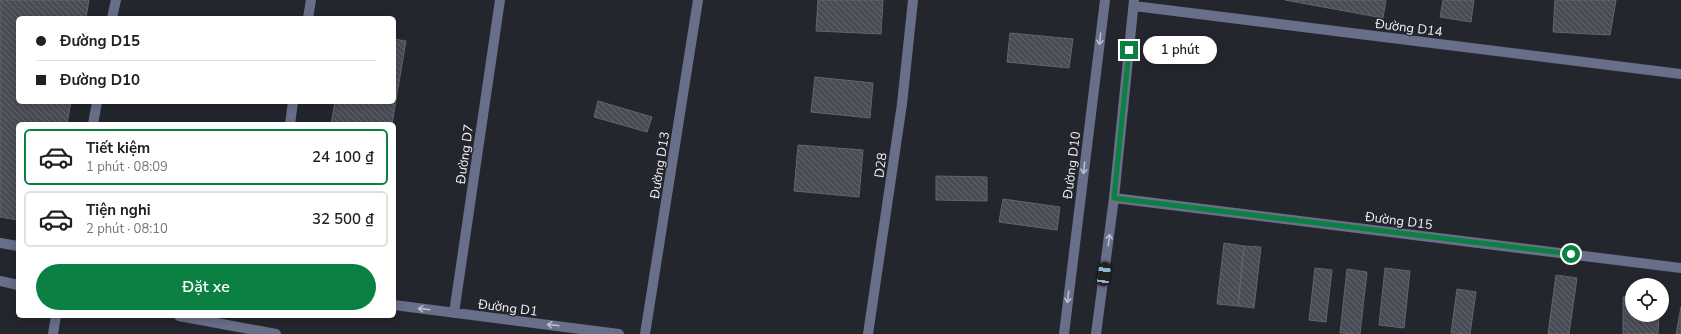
<!DOCTYPE html>
<html lang="vi">
<head>
<meta charset="utf-8">
<style>
  :root { --surface:#fff; --page:#f2f2f2; --text:#202124; --muted:#757577; --line:#e0e0e0; --accent:#0b8043 }
  body { margin:0; font-family:"Nunito Sans",sans-serif; background:var(--page); color:var(--text); height:100vh; display:flex; flex-direction:column; font-size:15px; white-space:nowrap }
  * { box-sizing:border-box; margin:0 }
  p { font-size:13px; color:var(--muted) }
  .icon { flex:none; width:22px; height:22px; fill:none; stroke:currentColor; stroke-width:2; stroke-linecap:round; stroke-linejoin:round }
  .map { position:relative; flex:1; overflow:hidden }
  .sheet { position:absolute; left:16px; top:122px; width:380px; height:196px; display:flex; flex-direction:column; background:var(--surface); border-radius:6px; box-shadow:0 2px 10px #0003 }
  .sheet>* { flex:none }
  .guide { position:absolute; left:16px; top:16px; width:380px; height:88px; border-radius:6px; box-shadow:0 2px 10px #0003; display:grid; align-content:center; height:88px; padding:0 20px; background:var(--surface) }
  .controls { position:absolute; left:1625px; top:278px; display:grid; gap:8px }
  .controls a { display:grid; place-items:center; width:44px; height:44px; border-radius:50%; background:var(--surface); box-shadow:0 2px 10px #0003; font-size:20px }
  .end { position:absolute; width:18px; height:18px; margin:-9px; border:5px solid #0b8043; background:#fff; box-shadow:0 0 0 2px #fff }
  .from { border-radius:50% }
  .bubble { position:absolute; height:28px; border-radius:14px; background:var(--surface); box-shadow:0 2px 10px #0003; font-size:13px; font-weight:600; line-height:28px; text-align:center }
  .car { position:absolute; width:12px; height:24px; margin:-12px -6px; border-radius:5px; box-shadow:0 0 3px 1px #0007; background:linear-gradient(#222 24%,#8ab4d8 0 40%,#222 0 76%,#8ab4d8 0 86%,#222 0) }
  .guide b { display:flex; align-items:center; gap:14px; height:38px; font-size:15px }
  .guide b+b { border-top:1px solid var(--line) }
  .guide i { width:10px; height:10px; background:var(--text) }
  ul { padding:7px 0 0; list-style:none }
  li { display:flex; align-items:center; gap:12px; height:56px; margin:0 8px 6px; padding:0 12px; border:2px solid var(--line); border-radius:6px }
  li div { flex:1 }
  li b { display:block; font-size:15px }
  li em { font-style:normal; font-weight:600 }
  li.active { border-color:var(--accent) }
  li>.icon { width:36px; height:36px; stroke-width:1.5 }
  .button { display:flex; gap:8px; margin-top:auto; padding:8px 20px }
  .button a { flex:1; height:46px; border-radius:24px; background:var(--accent); color:#fff; font-size:16px; font-weight:600; line-height:46px; text-align:center }
  .map>svg:first-child { display:block }
  .building { fill:url(#building-back-hatch); stroke:#62646d }
  .lines { fill:none; stroke-linecap:round; stroke-linejoin:round }
  .minor { stroke:#696f89; stroke-width:10 }
  .oneway { stroke:#bbbecc }
  .route { stroke:#0b8043; stroke-width:5 }
  .labels { text-anchor:middle; stroke-width:3; stroke-linejoin:round; paint-order:stroke }
  .street-label { font-size:13px; fill:#f1f2f8; stroke:#24262d }
</style>
</head>
<body>
<div class="map">
<svg width="1681" height="334" viewBox="0 0 1681 334">
  <defs>
    <pattern id="building-back-hatch" width="6" height="6" patternUnits="userSpaceOnUse"><rect width="6" height="6" fill="#4a4c55"/><path d="M-1 5l2 2M0 0l6 6M5-1l2 2" fill="none" stroke="#65666e"/></pattern>
  </defs>
  <rect width="100%" height="100%" fill="#24262d"/>
  <path class="building" d="M0 0H89L86 18H18V102H71L67 124H18V220L0 217Z
    M818 0H883L881 34 816 31Z
    M1285 0H1386L1383 18Z
    M1443 0H1474L1471 22 1440 17Z
    M1555 0H1616L1610 35 1553 32Z
    M1010 33 1073 39 1069 68 1007 62Z
    M394 39 406 41 392 124H331L335 102H394Z
    M815 77 873 83 870 118 811 112Z
    M598 101 652 117 647 132 594 117Z
    M798 145 863 150 859 197 794 191Z
    M936 176 987 177V201L936 200Z
    M1003 199 1060 207 1057 230 999 222Z
    M1224 243 1244 246 1238 306 1217 304Z
    M1244 246 1261 247 1254 308 1238 306Z
    M1315 268 1332 270 1326 322 1309 320Z
    M1385 268 1410 271 1404 328 1379 325Z
    M1347 269 1367 272 1360 334 1340 333Z
    M1556 275 1577 278 1569 334H1548Z
    M1457 289 1476 292 1470 334 1451 333Z
    M1632 296V315H1659L1658 334H1623V297Z
    M1681 307V334H1676Z"/>
  <g class="lines">
    <path class="minor" d="M1134 6 1681 74
      M112 18 116 0
      M308 18 311 0
      M93 124 97 102
      M290 124 293 102
      M1114 198 1681 268
      M0 243 18 246
      M0 281 18 285
      M394 305 619 334
      M454 313 500 0
      M179 316 276 334
      M53 334 56 316
      M645 334 698 0
      M868 334 902 104 913 0
      M1064 334 1105 0
      M1096 334 1114 198 1134 0"/>
  </g>
  <defs><path id="oneway-shaft" d="M-6 0H5M1.5-3L5.5 0L1.5 3" fill="none" stroke-width="1.6" stroke-linecap="round" stroke-linejoin="round"/></defs>
  <g class="oneway">
    <use href="#oneway-shaft" transform="translate(1100 39) rotate(97)"/>
    <use href="#oneway-shaft" transform="translate(1084 168) rotate(97)"/>
    <use href="#oneway-shaft" transform="translate(1109 240) rotate(-82)"/>
    <use href="#oneway-shaft" transform="translate(1068 297) rotate(97)"/>
    <use href="#oneway-shaft" transform="translate(424 309) rotate(-173)"/>
    <use href="#oneway-shaft" transform="translate(553 325) rotate(-173)"/>
  </g>
  <g class="lines">
    <path class="route" d="M1129 50 1114 198 1571 254"/>
  </g>
  <g class="labels">
    <g class="street-label">
      <text transform="translate(1409 27) rotate(7)" y="5">Đường D14</text>
      <text transform="translate(464 154) rotate(-82)" y="5">Đường D7</text>
      <text transform="translate(659 165) rotate(-81)" y="5">Đường D13</text>
      <text transform="translate(880 165) rotate(-82)" y="5">D28</text>
      <text transform="translate(1071 165) rotate(-83)" y="5">Đường D10</text>
      <text transform="translate(1399 220) rotate(7)" y="5">Đường D15</text>
      <text transform="translate(508 307) rotate(7)" y="5">Đường D1</text>
    </g>
  </g>
</svg>
<div class="controls">
<a><svg class="icon" aria-label="locate" viewBox="0 0 24 24"><circle cx="12" cy="12" r="6"/><path d="M12 2v4M12 18v4M2 12h4M18 12h4"/></svg></a>
</div>
<i class="end from" style="left:1571px;top:254px"></i>
<i class="end" style="left:1129px;top:50px"></i>
<div class="bubble" style="left:1143px;top:36px;width:74px">1 phút</div>
<i class="car" style="left:1104px;top:274px;rotate:8deg"></i>
<div class="guide">
<b><i class="from"></i>Đường D15</b>
<b><i></i>Đường D10</b>
</div>
<section class="sheet">
<ul>
<li class="active"><svg class="icon" aria-label="car" viewBox="0 0 24 24"><path d="M5 17H2v-5l4-1 3-4h7l3 4 3 1v5h-3M9 17h6M6 11h13"/><circle cx="7" cy="17" r="2"/><circle cx="17" cy="17" r="2"/></svg><div><b>Tiết kiệm</b><p>1 phút · 08:09</p></div><em>24 100 ₫</em></li>
<li><svg class="icon" aria-label="car" viewBox="0 0 24 24"><path d="M5 17H2v-5l4-1 3-4h7l3 4 3 1v5h-3M9 17h6M6 11h13"/><circle cx="7" cy="17" r="2"/><circle cx="17" cy="17" r="2"/></svg><div><b>Tiện nghi</b><p>2 phút · 08:10</p></div><em>32 500 ₫</em></li>
</ul>
<div class="button"><a>Đặt xe</a></div>
</section>
</div>
</body>
</html>
